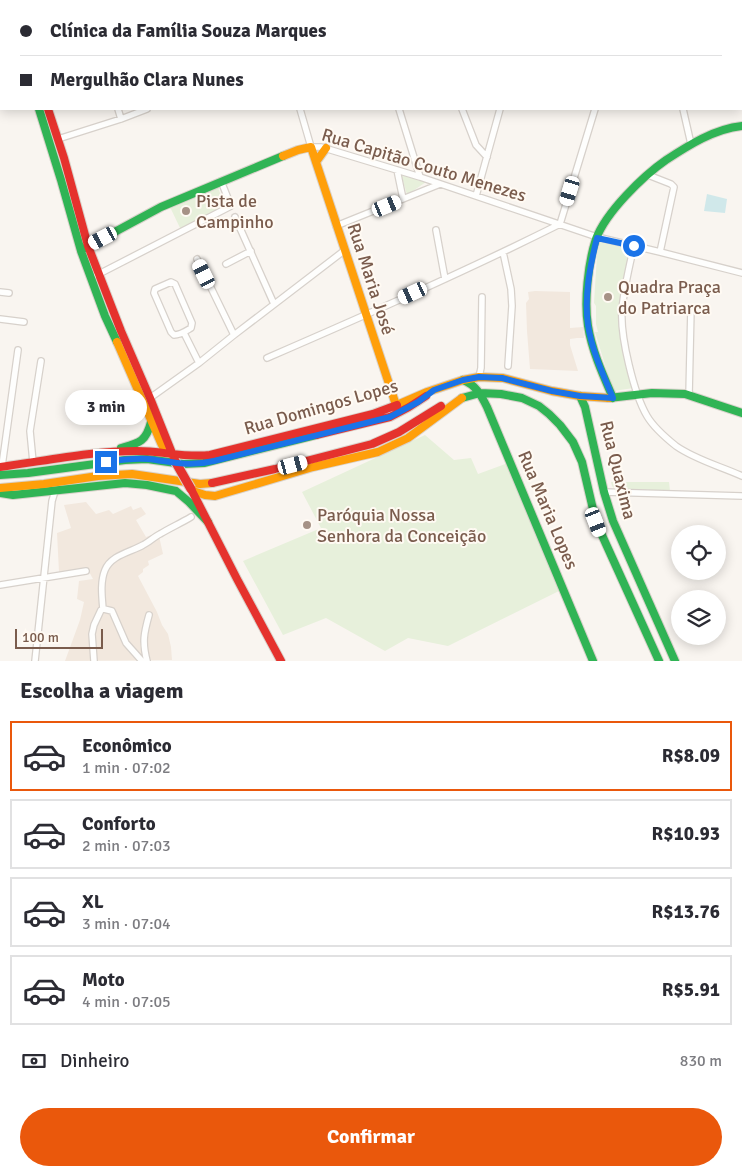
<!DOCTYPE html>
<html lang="pt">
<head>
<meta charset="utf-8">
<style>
  :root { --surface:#fff; --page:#f2f2f3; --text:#2b2b33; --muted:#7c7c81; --line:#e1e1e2; --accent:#ea580c }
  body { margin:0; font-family:Signika,sans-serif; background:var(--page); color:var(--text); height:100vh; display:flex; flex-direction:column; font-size:19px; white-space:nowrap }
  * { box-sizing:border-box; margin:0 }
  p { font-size:16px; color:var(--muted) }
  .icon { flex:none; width:28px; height:28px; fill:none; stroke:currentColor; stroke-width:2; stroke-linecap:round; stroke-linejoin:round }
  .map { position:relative; height:661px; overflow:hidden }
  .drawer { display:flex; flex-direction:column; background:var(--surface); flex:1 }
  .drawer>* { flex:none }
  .hud { position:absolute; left:0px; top:0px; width:742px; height:110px; box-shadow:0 2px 12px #0003; display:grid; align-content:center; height:110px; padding:0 20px; background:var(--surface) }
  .controls { position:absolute; left:671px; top:525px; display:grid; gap:10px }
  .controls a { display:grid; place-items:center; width:55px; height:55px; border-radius:50%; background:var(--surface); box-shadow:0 2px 12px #0003; font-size:25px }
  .scale { position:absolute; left:15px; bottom:12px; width:88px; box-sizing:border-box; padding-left:5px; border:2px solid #7a5c4d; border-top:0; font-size:14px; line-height:18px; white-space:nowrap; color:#7a5c4d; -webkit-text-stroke:4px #fffaf3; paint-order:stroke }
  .end { position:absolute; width:22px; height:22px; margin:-11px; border:6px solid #1a73e8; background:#fff; box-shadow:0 0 0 2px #fff }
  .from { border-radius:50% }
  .bubble { position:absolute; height:35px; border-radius:18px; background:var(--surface); box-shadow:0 2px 12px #0003; font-size:16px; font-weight:800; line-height:35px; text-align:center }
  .car { position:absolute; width:15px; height:30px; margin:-15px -8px; border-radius:6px; box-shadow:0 0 4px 1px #0007; background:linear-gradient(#fff 24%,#345 0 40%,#fff 0 76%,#345 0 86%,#fff 0) }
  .hud b { display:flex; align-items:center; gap:18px; height:48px; font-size:19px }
  .hud b+b { border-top:1px solid var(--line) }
  .hud i { width:12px; height:12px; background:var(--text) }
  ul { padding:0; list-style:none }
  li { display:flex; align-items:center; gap:15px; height:70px; margin:0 10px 8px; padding:0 10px; border:2px solid var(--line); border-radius:0px }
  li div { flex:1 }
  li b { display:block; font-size:19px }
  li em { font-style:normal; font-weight:800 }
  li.on { border-color:var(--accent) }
  li>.icon { width:45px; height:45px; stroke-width:1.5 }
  h2 { padding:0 20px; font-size:22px; line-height:60px }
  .pay { display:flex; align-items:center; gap:12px; height:55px; padding:0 20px; font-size:19px }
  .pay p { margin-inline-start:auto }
  .primary-button { display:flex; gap:10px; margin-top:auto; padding:10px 20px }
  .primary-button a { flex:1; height:58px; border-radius:30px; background:var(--accent); color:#fff; font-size:20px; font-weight:800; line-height:58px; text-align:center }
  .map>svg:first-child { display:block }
  .residential { fill:#f2e8de }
  .green { fill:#e7f0db }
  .water { fill:#d0e8ea }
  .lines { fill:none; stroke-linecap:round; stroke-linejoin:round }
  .street-casing { stroke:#d7d1cb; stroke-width:8 }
  .fast-casing { stroke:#d9d2cb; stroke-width:10 }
  .slow-casing { stroke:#d9d2cb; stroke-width:10 }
  .jam-casing { stroke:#d9d2cb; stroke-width:10 }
  .street { stroke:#fefefd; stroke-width:5.5 }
  .fast { stroke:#30b455; stroke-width:8 }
  .slow { stroke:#ff9f0a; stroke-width:8 }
  .jam { stroke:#e5322d; stroke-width:8 }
  .jam-bridge-casing { stroke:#dad1cc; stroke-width:11; stroke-linecap:butt }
  .jam-bridge { stroke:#e5322d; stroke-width:9 }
  .route { stroke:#1a73e8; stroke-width:6 }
  .poi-dot { fill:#a69286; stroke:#fffaf3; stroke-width:2 }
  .labels { text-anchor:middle; stroke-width:4; stroke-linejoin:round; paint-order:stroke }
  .street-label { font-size:18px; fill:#7a5c4d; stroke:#fffaf3 }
  .poi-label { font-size:18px; fill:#7a5c4d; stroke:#fffaf3; text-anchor:start }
</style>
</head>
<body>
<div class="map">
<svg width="742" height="661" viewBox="0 0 742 661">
  <rect width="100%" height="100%" fill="#f9f5f0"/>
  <path class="residential" d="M535 291 570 292V328L583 327 584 338H577L570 339V345L578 371 530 369 527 331 526 303 529 299 528 292Z
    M86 502 96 514 109 510 113 514 131 506 133 510 141 507 146 514 136 520 146 537 157 533 159 536 163 554 148 561 149 565 143 569V572L138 576 157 612 162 625 168 634 171 647 172 660 65 661 80 620 84 602 77 599 79 581 93 579 87 568 59 572 57 533 71 528 64 505Z"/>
  <path class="green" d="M401 174 426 182 407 195Z
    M217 185 225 206 181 230 170 207Z
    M600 242 631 247 620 312 634 388 613 391 595 332H598L596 324V306L594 303 597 255Z
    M425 435 454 460 471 458 478 474 508 463 561 590 448 646 408 638 385 651 326 618 283 635 243 561 321 528 302 492Z
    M611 482H669L670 491 614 488 612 486Z"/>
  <path class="water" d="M707 194 727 199 725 213 704 211Z"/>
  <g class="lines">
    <g class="street-casing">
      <path id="street" d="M148 0V1
        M266 0V1
        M659 0V1
        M369 1 372 0
        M415 1 416 0
        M528 1V0
        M741 13H742
        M0 21H1
        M741 30H742
        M0 54 1 53
        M118 109 121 119
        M300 109 311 147H321L420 177 597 237 660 252 742 273
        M399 109 420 177
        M462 109 476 145 487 157
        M683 109 691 144
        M58 139 121 119 147 109
        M397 170 403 199
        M648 175 671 184 674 187 660 252
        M476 196 500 109
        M235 217 274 304
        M336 226 440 184
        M436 230 445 279
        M634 246C629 267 624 288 622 310 620 336 634 394 647 416 654 428 666 438 676 446 696 460 720 466 742 476
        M503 252 511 289 512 306 508 366
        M197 259 234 335
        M226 264 251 251
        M97 275 231 206 221 181
        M171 282 175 284 192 323 191 328C186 331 181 335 174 335L171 332 154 293 155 289Z
        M0 292 9 293
        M0 319 24 322
        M184 333 199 363
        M267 358C366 315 464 272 560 224L595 109
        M479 377 481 368 482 297
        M689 395 691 308
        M150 398 199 363 234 335 345 250
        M33 462 30 431 41 361
        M2 466 18 350
        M604 492 742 496
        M0 585 86 571
        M103 609C102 597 100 582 105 570 111 555 131 552 143 545 149 542 154 537 160 534 170 528 181 523 191 517
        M35 661 52 501 55 491
        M94 661 92 634 94 625 101 610 104 609 112 611 126 643 142 661
        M147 661C142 642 144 633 149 615"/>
    </g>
    <g class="fast-casing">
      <path id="fast" d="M39 109 61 180 81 251 105 316 117 342
        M85 248 161 207 283 156
        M463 380C476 385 481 395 487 407L593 661
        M580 396 585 407 604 492 613 521 675 661
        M462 398 480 393 501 394 522 398 539 406 549 414 560 425 573 442 582 462 596 522 659 661
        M609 398 652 393 685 394 742 413
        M613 398C603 375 592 351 588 326 584 302 588 263 596 239 606 212 643 176 666 160 689 145 714 129 742 126
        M121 448C139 443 146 442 151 422
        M0 475 28 473 125 460 147 459 183 464 204 463 316 435
        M0 493 13 495 125 483 147 485 176 491 189 502 208 522"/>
    </g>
    <g class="slow-casing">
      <path id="slow" d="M283 156 298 150 311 147 396 405
        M316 162 326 148
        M117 342 161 443 164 449 171 454
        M397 405 427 392 463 380 479 377 503 378 552 391 580 396 609 398
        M0 488 44 484 98 476 132 474 200 484 212 483
        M193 491 205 495 215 496 313 467 378 452 408 438 462 398"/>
    </g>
    <g class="jam-casing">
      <path id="jam" d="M3 0 4 1
        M12 0V1
        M48 109 64 158 88 246 121 331 150 398 174 458
        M316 435 390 417 409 407 426 396
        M0 467C45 461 92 451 137 451 162 451 185 458 210 455L373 414 397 405
        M212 483 275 469 372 444 399 432 441 406
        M191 489 237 579 281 661"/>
    </g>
    <use href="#street" class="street"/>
    <use href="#fast" class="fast"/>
    <use href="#slow" class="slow"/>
    <use href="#jam" class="jam"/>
    <g class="jam-bridge-casing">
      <path id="jam-bridge" d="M175 461 191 489"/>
    </g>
    <use href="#jam-bridge" class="jam-bridge"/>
  </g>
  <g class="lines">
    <path class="route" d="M106 462C119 460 134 458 148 459 173 462 189 467 214 461L390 417 418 402 434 390 463 380 479 377 502 378 552 391 580 396 613 398C603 374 592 351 588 325 584 296 590 266 597 238L634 246"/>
  </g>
  <g class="poi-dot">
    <circle cx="186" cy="211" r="5"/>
    <circle cx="608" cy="297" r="5"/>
    <circle cx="307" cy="525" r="5"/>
  </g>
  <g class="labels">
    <g class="street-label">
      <text transform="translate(424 165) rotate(17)" y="6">Rua Capitão Couto Menezes</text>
      <text transform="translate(371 279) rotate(72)" y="6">Rua Maria José</text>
      <text transform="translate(321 407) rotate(-16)" y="6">Rua Domingos Lopes</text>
      <text transform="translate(618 470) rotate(76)" y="6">Rua Quaxima</text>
      <text transform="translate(548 510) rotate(67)" y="6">Rua Maria Lopes</text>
    </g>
    <g class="poi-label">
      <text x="196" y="207">Pista de<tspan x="196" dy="21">Campinho</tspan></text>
      <text x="618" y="293">Quadra Praça<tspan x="618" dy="21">do Patriarca</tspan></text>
      <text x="317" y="521">Paróquia Nossa<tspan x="317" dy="21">Senhora da Conceição</tspan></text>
    </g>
  </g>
</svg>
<div class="controls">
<a><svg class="icon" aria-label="locate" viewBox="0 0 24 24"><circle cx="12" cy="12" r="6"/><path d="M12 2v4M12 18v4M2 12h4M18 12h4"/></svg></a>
<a><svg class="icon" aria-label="layers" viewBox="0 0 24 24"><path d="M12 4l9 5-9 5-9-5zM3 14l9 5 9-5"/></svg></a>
</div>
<div class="scale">100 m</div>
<i class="end from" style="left:634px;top:246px"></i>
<i class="end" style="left:106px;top:462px"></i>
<div class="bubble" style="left:65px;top:390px;width:82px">3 min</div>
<i class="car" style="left:570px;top:191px;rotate:197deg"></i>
<i class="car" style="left:387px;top:206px;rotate:68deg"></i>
<i class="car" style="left:103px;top:238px;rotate:242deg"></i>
<i class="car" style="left:204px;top:274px;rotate:334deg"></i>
<i class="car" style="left:413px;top:293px;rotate:245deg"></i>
<i class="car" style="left:293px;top:465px;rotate:75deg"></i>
<i class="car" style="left:596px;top:522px;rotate:159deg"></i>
<div class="hud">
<b><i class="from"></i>Clínica da Família Souza Marques</b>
<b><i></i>Mergulhão Clara Nunes</b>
</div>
</div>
<section class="drawer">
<h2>Escolha a viagem</h2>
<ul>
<li class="on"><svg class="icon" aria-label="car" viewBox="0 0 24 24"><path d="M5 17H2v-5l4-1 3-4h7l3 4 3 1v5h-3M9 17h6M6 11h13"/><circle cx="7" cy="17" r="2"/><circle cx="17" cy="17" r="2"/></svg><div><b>Econômico</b><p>1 min · 07:02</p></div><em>R$8.09</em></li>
<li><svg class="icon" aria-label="car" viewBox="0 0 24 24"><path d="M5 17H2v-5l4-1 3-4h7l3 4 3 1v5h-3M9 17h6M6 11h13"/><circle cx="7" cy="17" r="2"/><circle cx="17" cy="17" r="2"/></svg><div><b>Conforto</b><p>2 min · 07:03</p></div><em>R$10.93</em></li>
<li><svg class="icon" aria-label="car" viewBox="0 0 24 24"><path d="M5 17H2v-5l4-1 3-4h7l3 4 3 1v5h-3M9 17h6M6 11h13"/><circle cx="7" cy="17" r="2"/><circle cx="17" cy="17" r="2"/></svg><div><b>XL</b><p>3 min · 07:04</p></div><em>R$13.76</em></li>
<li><svg class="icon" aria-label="car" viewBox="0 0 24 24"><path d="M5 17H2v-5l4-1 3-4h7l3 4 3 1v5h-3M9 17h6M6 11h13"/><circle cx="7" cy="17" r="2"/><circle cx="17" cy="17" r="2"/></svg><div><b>Moto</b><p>4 min · 07:05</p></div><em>R$5.91</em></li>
</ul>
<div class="pay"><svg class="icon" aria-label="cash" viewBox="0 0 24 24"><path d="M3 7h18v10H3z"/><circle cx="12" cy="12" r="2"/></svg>Dinheiro<p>830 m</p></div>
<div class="primary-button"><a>Confirmar</a></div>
</section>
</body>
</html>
